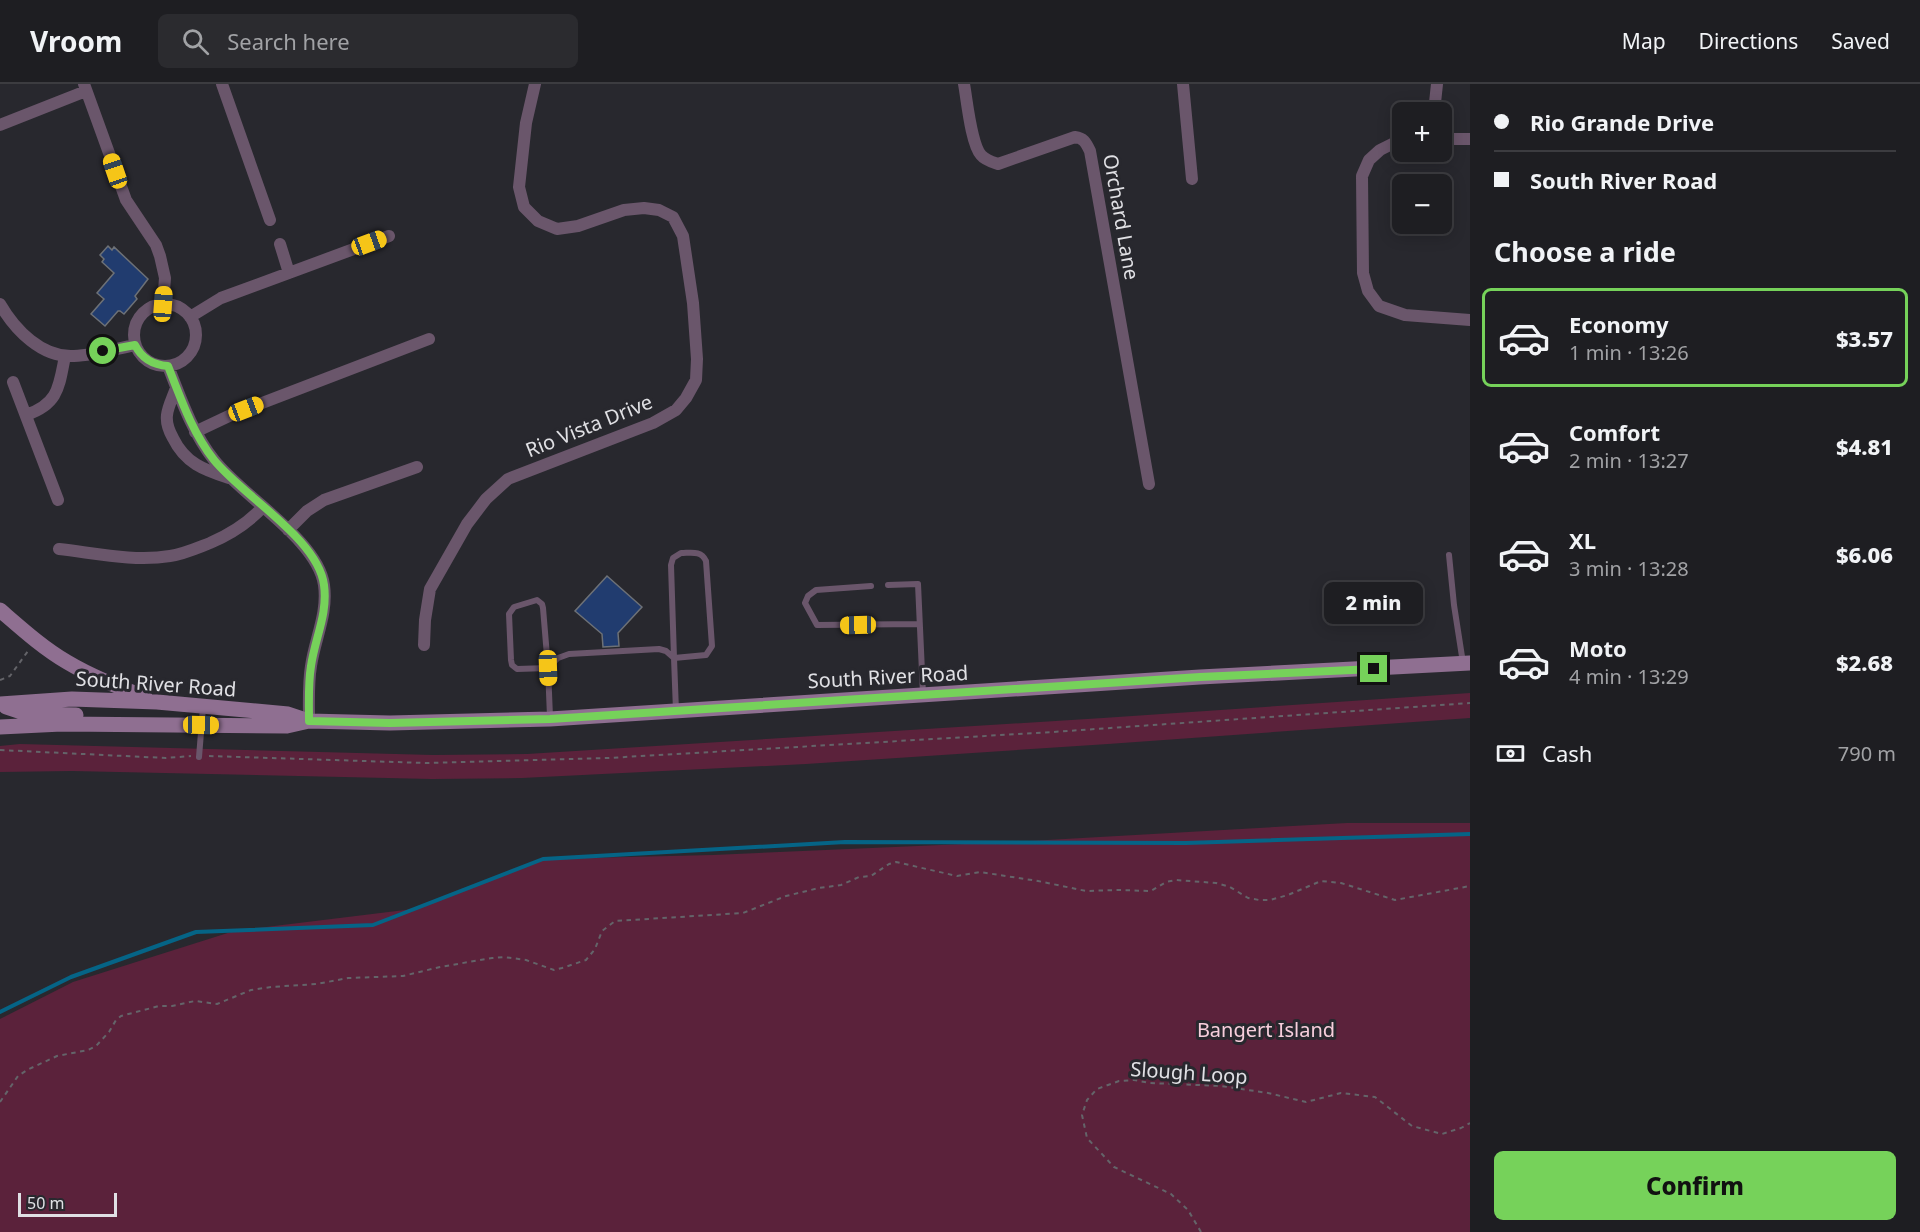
<!DOCTYPE html>
<html lang="en">
<head>
<meta charset="utf-8">
<style>
  :root { --surface:#1e1e22; --page:#2b2b2f; --text:#f1f3f6; --muted:#a1a2a5; --line:#3c3c40; --accent:#76d25a }
  body { margin:0; font-family:"Noto Sans",sans-serif; background:var(--page); color:var(--text); height:100vh; display:flex; flex-direction:column; font-size:22px; white-space:nowrap }
  * { box-sizing:border-box; margin:0 }
  p { font-size:20px; color:var(--muted) }
  .icon { flex:none; width:33px; height:33px; fill:none; stroke:currentColor; stroke-width:2; stroke-linecap:round; stroke-linejoin:round }
  .map { position:relative; flex:1; overflow:hidden }
  .details { display:flex; flex-direction:column; background:var(--surface); width:450px }
  .details>* { flex:none }
  .hud { display:grid; align-content:center; height:132px; padding:0 24px; background:var(--surface) }
  .controls { position:absolute; left:1392px; top:18px; display:grid; gap:12px }
  .controls a { display:grid; place-items:center; width:60px; height:60px; border-radius:9px; background:var(--surface); box-shadow:0 3px 15px #0003,0 0 0 2px var(--line); font-size:30px }
  .scale { position:absolute; left:18px; bottom:15px; width:99px; box-sizing:border-box; padding-left:6px; border:3px solid #e0e0e4; border-top:0; font-size:16px; line-height:21px; white-space:nowrap; color:#e0e0e4; -webkit-text-stroke:4px #28282e; paint-order:stroke }
  .end { position:absolute; width:27px; height:27px; margin:-14px; border:8px solid #76d25a; background:#111; box-shadow:0 0 0 3px #111 }
  .from { border-radius:50% }
  .bubble { position:absolute; height:42px; border-radius:9px; background:var(--surface); box-shadow:0 3px 15px #0003,0 0 0 2px var(--line); font-size:20px; font-weight:800; line-height:42px; text-align:center }
  .car { position:absolute; width:18px; height:36px; margin:-18px -9px; border-radius:8px; box-shadow:0 0 4px 2px #0007; background:linear-gradient(#f5c518 24%,#345 0 40%,#f5c518 0 76%,#345 0 86%,#f5c518 0) }
  .hud b { display:flex; align-items:center; gap:21px; height:57px; font-size:22px }
  .hud b+b { border-top:2px solid var(--line) }
  .hud i { width:15px; height:15px; background:var(--text) }
  ul { padding:0; list-style:none }
  li { display:flex; align-items:center; gap:18px; height:99px; margin:0 12px 9px; padding:0 12px; border:3px solid transparent; border-radius:9px }
  li div { flex:1 }
  li b { display:block; font-size:22px }
  li em { font-style:normal; font-weight:800 }
  li.selected { border-color:var(--accent) }
  li>.icon { width:54px; height:54px; stroke-width:1.5 }
  h2 { padding:0 24px; font-size:27px; line-height:72px }
  .pay { display:flex; align-items:center; gap:15px; height:66px; padding:0 24px; font-size:22px }
  .pay p { margin-inline-start:auto }
  .primary-button { display:flex; gap:12px; margin-top:auto; padding:12px 24px }
  .primary-button a { flex:1; height:69px; border-radius:9px; background:var(--accent); color:#111; font-size:24px; font-weight:800; line-height:69px; text-align:center }
  header { display:flex; align-items:center; gap:36px; box-sizing:border-box; height:84px; padding:0 30px; background:var(--surface); border-bottom:2px solid var(--line) }
  header strong { font-size:28px }
  nav { display:flex; gap:33px; margin-inline-start:auto; font-size:21px }
  .search { width:420px; height:54px; background:var(--page); display:flex; align-items:center; gap:15px; box-sizing:border-box; padding:0 21px; border-radius:9px; color:var(--muted); font-size:22px }
  main { display:flex; flex:1; min-height:0 }
  .map>svg:first-child { display:block }
  .green { fill:#5b223b }
  .lines { fill:none; stroke-linecap:round; stroke-linejoin:round }
  .stream { stroke:#056486; stroke-width:4 }
  .building { fill:#213c6f; stroke:#6d7177; stroke-width:1.5 }
  .path { stroke:#646469; stroke-width:2; stroke-dasharray:4.5 4.5; stroke-linecap:butt }
  .service { stroke:#6a566b; stroke-width:6 }
  .minor { stroke:#6a566b; stroke-width:12 }
  .secondary { stroke:#8f6f91; stroke-width:15 }
  .route { stroke:#76d25a; stroke-width:8 }
  .labels { text-anchor:middle; stroke-width:6; stroke-linejoin:round; paint-order:stroke }
  .street-label { font-size:20px; fill:#e0e0e4; stroke:#28282e }
  .park-label { font-size:20px; fill:#f7cedc; stroke:#28282e }
</style>
</head>
<body>
<header>
<strong>Vroom</strong>
<div class="search"><svg class="icon" aria-label="search" viewBox="0 0 24 24"><circle cx="10" cy="10" r="6"/><path d="M15 15l6 6"/></svg>Search here</div>
<nav><a>Map</a><a>Directions</a><a>Saved</a></nav>
</header>
<main>
<div class="map">
<svg width="1470" height="1148" viewBox="0 0 1470 1148">
  <rect width="100%" height="100%" fill="#28282e"/>
  <path class="green" d="M1470 609V634L1108 660 806 680 522 694 432 695 72 687 0 688V662L20 660 433 671 527 670 1103 634Z
    M1347 739H1470V1148H0V935L73 898 234 847 413 825 543 775 713 771 1010 758Z"/>
  <g class="lines">
    <path class="stream" d="M0 928 71 893 196 848 373 841 543 775 845 758 1186 759 1470 750"/>
  </g>
  <path class="building" d="M108 162 112 166 114 163 148 195 135 212 137 215 124 230 120 227H118L105 242 91 230 104 215 97 209 114 189 102 178 104 175 100 171Z
    M607 492 642 523 618 549 619 562 603 563 602 550 575 527Z"/>
  <g class="lines">
    <path class="path" d="M0 596 10 592 28 567
      M0 666 166 674 191 672
      M209 672 425 679 608 674 1053 648 1470 619
      M0 1018 18 992 27 986 57 972 88 966 96 962 109 948 116 936 121 932 159 922H172L195 917 217 920 251 906 271 903 317 900 348 894 403 892 440 883 492 874 504 873 526 876 554 886 562 884 586 876 595 865 602 847 615 837 743 829 786 812 819 804 841 801 859 793 871 792 889 780 896 778 957 792 980 788 1038 797 1086 807 1119 806 1151 807 1166 798 1176 796 1216 799 1230 803 1248 814 1259 816H1270L1288 811 1321 797 1341 799 1395 816 1470 802
      M1201 1148 1188 1126 1171 1110 1114 1083 1087 1054 1082 1031 1087 1016 1097 1005 1119 997 1134 996 1150 999 1221 1002 1268 1009 1306 1018 1341 1009 1375 1013 1412 1042 1442 1050 1461 1044 1470 1039"/>
    <path class="service" d="M681 469C691 469 701 466 706 477L712 562 706 571 674 574 671 481 673 474Z
      M1449 471 1454 521 1463 579
      M888 501 918 500 923 610
      M871 502 816 506 808 512 805 519 817 541 919 540
      M537 516 542 520 543 524 548 584 517 585 512 581 511 576 509 530 514 523Z
      M550 633 548 584 558 574 569 570 659 565 666 567 674 574 676 627
      M199 673 203 624"/>
    <path class="minor" d="M84 0 126 116 156 161 160 172 165 194 163 220
      M222 0 270 136
      M964 0C967 16 971 60 981 71 985 76 992 78 998 80L1075 53C1084 54 1086 59 1090 67L1149 400
      M1183 0 1192 95
      M1434 28 1437 0
      M0 41 86 7
      M1442 55H1470
      M1402 58 1394 59 1380 66 1369 76 1362 92 1363 189 1368 207 1379 222 1405 231 1470 236
      M280 160 289 189
      M0 220C15 246 42 274 74 272 94 271 115 265 135 261
      M134 251a31 31 0 1 1 62 0a31 31 0 1 1-62 0Z
      M190 233 221 214 389 152
      M168 282C181 315 192 348 214 376 243 413 318 456 324 501 328 530 315 554 311 582 308 600 309 619 309 637
      M13 298 58 416
      M176 304C173 313 168 322 167 331 166 339 169 347 173 354 185 379 204 386 229 394
      M26 331C59 320 59 302 65 272
      M195 348 231 331 429 255
      M288 446 307 427 324 416 417 383
      M59 465C95 469 134 478 170 472 184 470 197 464 210 459 231 450 247 440 263 423
      M424 561 425 536 430 505 467 440 486 415 508 395 653 339 676 326 686 314 696 296 697 275 693 219 683 152 673 133 659 126 644 124 624 126 578 142 557 145 538 137 524 123 519 103 526 39 535 0"/>
    <path class="secondary" d="M0 526C22 545 43 564 67 578 92 593 119 603 145 613
      M0 620 72 615 157 618 288 630 309 637
      M6 623 27 630 76 631
      M0 643 62 640 287 642 309 637 390 639 550 635 1200 593 1470 579"/>
  </g>
  <g class="lines">
    <path class="route" d="M103 267 135 261C142 275 153 281 168 282 181 315 192 348 214 376 244 413 318 455 324 501 328 530 315 554 311 582 308 600 309 619 309 637L390 639 550 635 1200 593 1374 585"/>
  </g>
  <g class="labels">
    <g class="street-label">
      <text transform="translate(1121 133) rotate(80)" y="7">Orchard Lane</text>
      <text transform="translate(589 342) rotate(-22)" y="7">Rio Vista Drive</text>
      <text transform="translate(888 593) rotate(-3)" y="7">South River Road</text>
      <text transform="translate(156 600) rotate(4)" y="7">South River Road</text>
      <text transform="translate(1189 989) rotate(4)" y="7">Slough Loop</text>
    </g>
    <g class="park-label">
      <text x="1266" y="953">Bangert Island</text>
    </g>
  </g>
</svg>
<div class="controls">
<a>+</a>
<a>−</a>
</div>
<div class="scale">50 m</div>
<i class="end from" style="left:103px;top:267px"></i>
<i class="end" style="left:1374px;top:585px"></i>
<div class="bubble" style="left:1324px;top:498px;width:99px">2 min</div>
<i class="car" style="left:115px;top:87px;rotate:341deg"></i>
<i class="car" style="left:369px;top:159px;rotate:70deg"></i>
<i class="car" style="left:163px;top:220px;rotate:4deg"></i>
<i class="car" style="left:246px;top:325px;rotate:69deg"></i>
<i class="car" style="left:858px;top:541px;rotate:269deg"></i>
<i class="car" style="left:548px;top:584px;rotate:178deg"></i>
<i class="car" style="left:201px;top:641px;rotate:91deg"></i>
</div>
<section class="details">
<div class="hud">
<b><i class="from"></i>Rio Grande Drive</b>
<b><i></i>South River Road</b>
</div>
<h2>Choose a ride</h2>
<ul>
<li class="selected"><svg class="icon" aria-label="car" viewBox="0 0 24 24"><path d="M5 17H2v-5l4-1 3-4h7l3 4 3 1v5h-3M9 17h6M6 11h13"/><circle cx="7" cy="17" r="2"/><circle cx="17" cy="17" r="2"/></svg><div><b>Economy</b><p>1 min · 13:26</p></div><em>$3.57</em></li>
<li><svg class="icon" aria-label="car" viewBox="0 0 24 24"><path d="M5 17H2v-5l4-1 3-4h7l3 4 3 1v5h-3M9 17h6M6 11h13"/><circle cx="7" cy="17" r="2"/><circle cx="17" cy="17" r="2"/></svg><div><b>Comfort</b><p>2 min · 13:27</p></div><em>$4.81</em></li>
<li><svg class="icon" aria-label="car" viewBox="0 0 24 24"><path d="M5 17H2v-5l4-1 3-4h7l3 4 3 1v5h-3M9 17h6M6 11h13"/><circle cx="7" cy="17" r="2"/><circle cx="17" cy="17" r="2"/></svg><div><b>XL</b><p>3 min · 13:28</p></div><em>$6.06</em></li>
<li><svg class="icon" aria-label="car" viewBox="0 0 24 24"><path d="M5 17H2v-5l4-1 3-4h7l3 4 3 1v5h-3M9 17h6M6 11h13"/><circle cx="7" cy="17" r="2"/><circle cx="17" cy="17" r="2"/></svg><div><b>Moto</b><p>4 min · 13:29</p></div><em>$2.68</em></li>
</ul>
<div class="pay"><svg class="icon" aria-label="cash" viewBox="0 0 24 24"><path d="M3 7h18v10H3z"/><circle cx="12" cy="12" r="2"/></svg>Cash<p>790 m</p></div>
<div class="primary-button"><a>Confirm</a></div>
</section>
</main>
</body>
</html>
